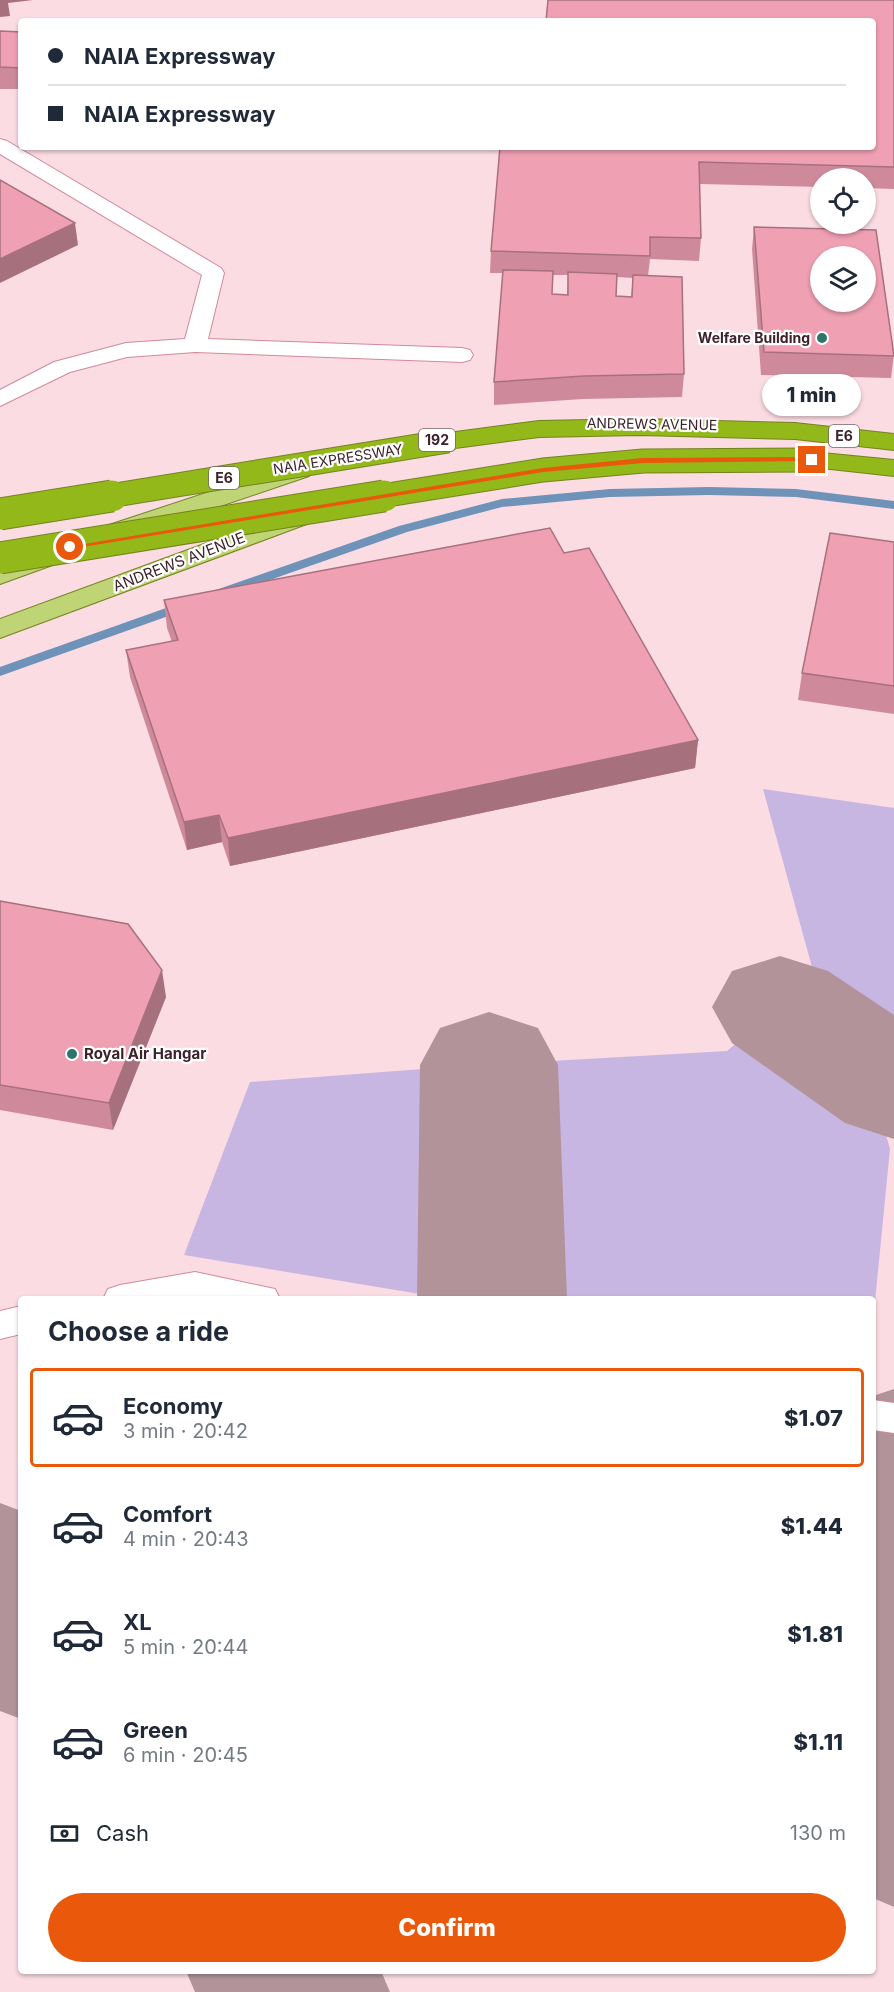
<!DOCTYPE html>
<html lang="en">
<head>
<meta charset="utf-8">
<style>
  :root { --surface:#fff; --page:#f2f2f3; --text:#1f2937; --muted:#747a83; --line:#e0e1e3; --accent:#ea580c }
  body { margin:0; font-family:Inter,sans-serif; background:var(--page); color:var(--text); height:100vh; display:flex; flex-direction:column; font-size:22px; white-space:nowrap }
  * { box-sizing:border-box; margin:0 }
  p { font-size:20px; color:var(--muted) }
  .icon { flex:none; width:33px; height:33px; fill:none; stroke:currentColor; stroke-width:2; stroke-linecap:round; stroke-linejoin:round }
  .map { position:relative; flex:1; overflow:hidden }
  .panel { position:absolute; left:18px; top:1296px; width:858px; height:678px; display:flex; flex-direction:column; background:var(--surface); border-radius:6px; box-shadow:0 2px 4px #0004 }
  .panel>* { flex:none }
  .guide { position:absolute; left:18px; top:18px; width:858px; height:132px; border-radius:6px; box-shadow:0 2px 4px #0004; display:grid; align-content:center; height:132px; padding:0 30px; background:var(--surface) }
  .fabs { position:absolute; left:810px; top:168px; display:grid; gap:12px }
  .fabs a { display:grid; place-items:center; width:66px; height:66px; border-radius:50%; background:var(--surface); box-shadow:0 2px 4px #0004; font-size:30px }
  .end { position:absolute; width:27px; height:27px; margin:-14px; border:8px solid #ea580c; background:#fff; box-shadow:0 0 0 3px #fff }
  .from { border-radius:50% }
  .bubble { position:absolute; height:42px; border-radius:21px; background:var(--surface); box-shadow:0 2px 4px #0004; font-size:20px; font-weight:800; line-height:42px; text-align:center }
  .guide b { display:flex; align-items:center; gap:21px; height:57px; font-size:22px }
  .guide b+b { border-top:2px solid var(--line) }
  .guide i { width:15px; height:15px; background:var(--text) }
  ul { padding:0; list-style:none }
  li { display:flex; align-items:center; gap:18px; height:99px; margin:0 12px 9px; padding:0 18px; border:3px solid transparent; border-radius:6px }
  li div { flex:1 }
  li b { display:block; font-size:22px }
  li em { font-style:normal; font-weight:800 }
  li.selected { border-color:var(--accent) }
  li>.icon { width:54px; height:54px; stroke-width:1.5 }
  h2 { padding:0 30px; font-size:27px; line-height:72px }
  .pay { display:flex; align-items:center; gap:15px; height:66px; padding:0 30px; font-size:22px }
  .pay p { margin-inline-start:auto }
  .cta { display:flex; gap:12px; margin-top:auto; padding:12px 30px }
  .cta a { flex:1; height:69px; border-radius:36px; background:var(--accent); color:#fff; font-size:24px; font-weight:800; line-height:69px; text-align:center }
  .map>svg:first-child { display:block }
  .green { fill:#c8b6e2 }
  .lines { fill:none; stroke-linecap:round; stroke-linejoin:round }
  .stream { fill:#6e92b8; fill-rule:evenodd }
  .taxiway { fill:#b2939a; fill-rule:evenodd }
  .service-casing { stroke:#d1899b; stroke-width:2 }
  .primary-casing { stroke:#75831f; stroke-width:2 }
  .motorway-casing { stroke:#75831f; stroke-width:2 }
  .service { fill:#fff; fill-rule:evenodd }
  .primary { fill:#bed475; fill-rule:evenodd }
  .motorway { fill:#92b819; fill-rule:evenodd }
  .motorway-bridge-far1-casing { stroke:#75831f; stroke-width:25; stroke-linecap:butt }
  .motorway-bridge-casing { stroke:#75831f; stroke-width:33; stroke-linecap:butt }
  .motorway-bridge-far1 { stroke:#92b819; stroke-width:23 }
  .motorway-bridge { stroke:#92b819; stroke-width:31 }
  .wall { fill:#ce8a9a; fill-rule:evenodd }
  .shaded-wall { fill:#a7707d }
  .building { fill:#efa0b3; stroke:#a7707d; stroke-width:1.5; fill-rule:evenodd }
  .route { fill:#ea580c }
  .poi-dot { fill:#2d746a; stroke:#fff; stroke-width:2 }
  .labels { text-anchor:middle; stroke-width:4.5; stroke-linejoin:round; paint-order:stroke }
  .far-poi-label { font-size:14px; font-weight:bold; fill:#3e2129; stroke:#fff; text-anchor:end }
  .far-street-label { font-size:14px; fill:#3e2129; stroke:#fff }
  .shield { fill:#fff; stroke:#786469; stroke-width:1.5 }
  .shield-label { font-size:14px; font-weight:bold; fill:#3e2129 }
  .street-label { font-size:15px; fill:#3e2129; stroke:#fff }
  .poi-label { font-size:15px; font-weight:bold; fill:#3e2129; stroke:#fff; text-anchor:start }
</style>
</head>
<body>
<div class="map">
<svg width="894" height="1992" viewBox="0 0 894 1992">
  <rect width="100%" height="100%" fill="#fcdce3"/>
  <path class="green" d="M763 789 894 808V1047L821 1000 814 988 815 978Z
    M753 1029 880 1114 890 1149 873 1322V1299H535L533 1062 727 1051Z
    M449 1067 450 1299 184 1255 250 1082Z"/>
  <g class="lines">
    <path class="stream" d="M709 487 796 489 894 501V509L796 497 709 495 610 497 502 507 407 532 221 597H213L211 594 213 591 399 526 502 499 610 489Z
      M183 602 189 606 188 609 0 676V667Z"/>
    <path class="taxiway" d="M780 956 828 971 894 1015V1139L845 1123 732 1043 712 1007 732 971Z
      M489 1012 538 1028 558 1065 567 1299H417L420 1065 440 1028Z
      M894 1389V1907L873 1898V1396Z
      M0 1503 21 1511V1719L0 1711Z
      M186 1971H381L390 1992H195Z"/>
    <g class="service-casing">
      <path id="service" d="M0 139 7 141 221 268 224 273 208 339 462 348 470 350 473 355 470 360 462 362 195 352 127 357 70 372 0 406V390L54 362 126 343 185 339 202 275 0 154Z
        M195 1272 275 1289 280 1299H103L108 1289 120 1285Z
        M21 1306V1334L0 1339V1311Z
        M873 1400 894 1403V1433L873 1430Z"/>
    </g>
    <g class="primary-casing">
      <path id="primary" d="M300 462 309 464 313 470 309 476 126 538 116 540 106 538 102 532 106 526Z
        M302 508 312 510 315 516 312 522 0 638V619Z
        M48 549 58 551 62 557 58 563 0 584V565Z"/>
    </g>
    <g class="motorway-casing">
      <path id="motorway" d="M640 419 795 423 894 434V450L795 439 640 435 539 437 448 449 439 447 435 441 439 435 448 433 539 421Z
        M812 452 894 460V476L803 466 799 460 803 454Z"/>
    </g>
    <use href="#service" class="service"/>
    <use href="#primary" class="primary"/>
    <use href="#motorway" class="motorway"/>
    <g class="motorway-bridge-far1-casing">
      <path id="motorway-bridge-far1" d="M103 497 448 441
        M375 497 543 470 643 461 812 460"/>
    </g>
    <g class="motorway-bridge-casing">
      <path id="motorway-bridge" d="M0 514 112 496
        M0 558 384 496"/>
    </g>
    <use href="#motorway-bridge-far1" class="motorway-bridge-far1"/>
    <use href="#motorway-bridge" class="motorway-bridge"/>
  </g>
  <path class="wall" d="M894 0V189L866 188V178H820V187L699 184 701 238 699 261 650 259 648 276 684 374 682 397 583 399 494 405V382L503 273H490L491 251ZM553 275H568L567 295 552 294ZM617 277 633 278 631 297 616 296Z
    M0 31 21 32V89H0Z
    M754 227 894 354 891 378 761 375 752 249Z
    M894 542V714L798 700 802 673Z
    M564 553 698 740 695 768 230 866 222 842 187 850 130 677 126 650 172 642 167 628 164 600Z
    M0 901 166 997 113 1130 0 1110Z"/>
  <path class="shaded-wall" d="M0 0H33L8 3 10 16 0 17Z
    M75 223 78 245 0 283V259Z
    M698 740 695 768 230 866 228 838Z
    M219 815 222 842 187 850 184 822Z
    M162 970 166 997 113 1130 109 1103Z"/>
  <path class="building" d="M548 0H894V167L699 162 701 238 650 237V256L491 251 500 147H873V21H546Z
    M0 31 21 32V68L0 67Z
    M0 180 75 223 0 259Z
    M754 227 876 230 894 356 764 352ZM820 256H866V302H820Z
    M503 270 553 271 552 294 568 295V272L617 274 616 296 632 297 633 275 682 277 684 374 584 376 494 382Z
    M550 528 564 553 589 548 698 740 228 838 219 815 184 822 126 650 178 640 164 600Z
    M830 533 894 542V686L802 673Z
    M0 901 128 924 162 970 109 1103 0 1085Z"/>
  <path class="route" d="M812 457 815 458V461L643 463 543 472 70 549 66 547 543 468 643 458Z"/>
  <g class="poi-dot">
    <circle cx="822" cy="338" r="6"/>
    <circle cx="72" cy="1054" r="6"/>
  </g>
  <g class="labels">
    <g class="far-poi-label">
      <text x="810" y="343">Welfare Building</text>
    </g>
    <g class="far-street-label">
      <text transform="translate(652 424) rotate(1)" y="5">ANDREWS AVENUE</text>
      <text transform="translate(338 459) rotate(-9)" y="5">NAIA EXPRESSWAY</text>
    </g>
    <g class="shield">
      <rect x="829" y="425" width="30" height="22" rx="4.5"/>
      <rect x="419" y="429" width="36" height="22" rx="4.5"/>
      <rect x="209" y="467" width="30" height="22" rx="4.5"/>
    </g>
    <g class="shield-label">
      <text x="844" y="441">E6</text>
      <text x="437" y="445">192</text>
      <text x="224" y="483">E6</text>
    </g>
    <g class="street-label">
      <text transform="translate(179 562) rotate(-21)" y="5">ANDREWS AVENUE</text>
    </g>
    <g class="poi-label">
      <text x="84" y="1059">Royal Air Hangar</text>
    </g>
  </g>
</svg>
<div class="fabs">
<a><svg class="icon" aria-label="locate" viewBox="0 0 24 24"><circle cx="12" cy="12" r="6"/><path d="M12 2v4M12 18v4M2 12h4M18 12h4"/></svg></a>
<a><svg class="icon" aria-label="layers" viewBox="0 0 24 24"><path d="M12 4l9 5-9 5-9-5zM3 14l9 5 9-5"/></svg></a>
</div>
<i class="end from" style="left:70px;top:547px"></i>
<i class="end" style="left:812px;top:460px"></i>
<div class="bubble" style="left:762px;top:374px;width:99px">1 min</div>
<div class="guide">
<b><i class="from"></i>NAIA Expressway</b>
<b><i></i>NAIA Expressway</b>
</div>
<section class="panel">
<h2>Choose a ride</h2>
<ul>
<li class="selected"><svg class="icon" aria-label="car" viewBox="0 0 24 24"><path d="M5 17H2v-5l4-1 3-4h7l3 4 3 1v5h-3M9 17h6M6 11h13"/><circle cx="7" cy="17" r="2"/><circle cx="17" cy="17" r="2"/></svg><div><b>Economy</b><p>3 min · 20:42</p></div><em>$1.07</em></li>
<li><svg class="icon" aria-label="car" viewBox="0 0 24 24"><path d="M5 17H2v-5l4-1 3-4h7l3 4 3 1v5h-3M9 17h6M6 11h13"/><circle cx="7" cy="17" r="2"/><circle cx="17" cy="17" r="2"/></svg><div><b>Comfort</b><p>4 min · 20:43</p></div><em>$1.44</em></li>
<li><svg class="icon" aria-label="car" viewBox="0 0 24 24"><path d="M5 17H2v-5l4-1 3-4h7l3 4 3 1v5h-3M9 17h6M6 11h13"/><circle cx="7" cy="17" r="2"/><circle cx="17" cy="17" r="2"/></svg><div><b>XL</b><p>5 min · 20:44</p></div><em>$1.81</em></li>
<li><svg class="icon" aria-label="car" viewBox="0 0 24 24"><path d="M5 17H2v-5l4-1 3-4h7l3 4 3 1v5h-3M9 17h6M6 11h13"/><circle cx="7" cy="17" r="2"/><circle cx="17" cy="17" r="2"/></svg><div><b>Green</b><p>6 min · 20:45</p></div><em>$1.11</em></li>
</ul>
<div class="pay"><svg class="icon" aria-label="cash" viewBox="0 0 24 24"><path d="M3 7h18v10H3z"/><circle cx="12" cy="12" r="2"/></svg>Cash<p>130 m</p></div>
<div class="cta"><a>Confirm</a></div>
</section>
</div>
</body>
</html>
